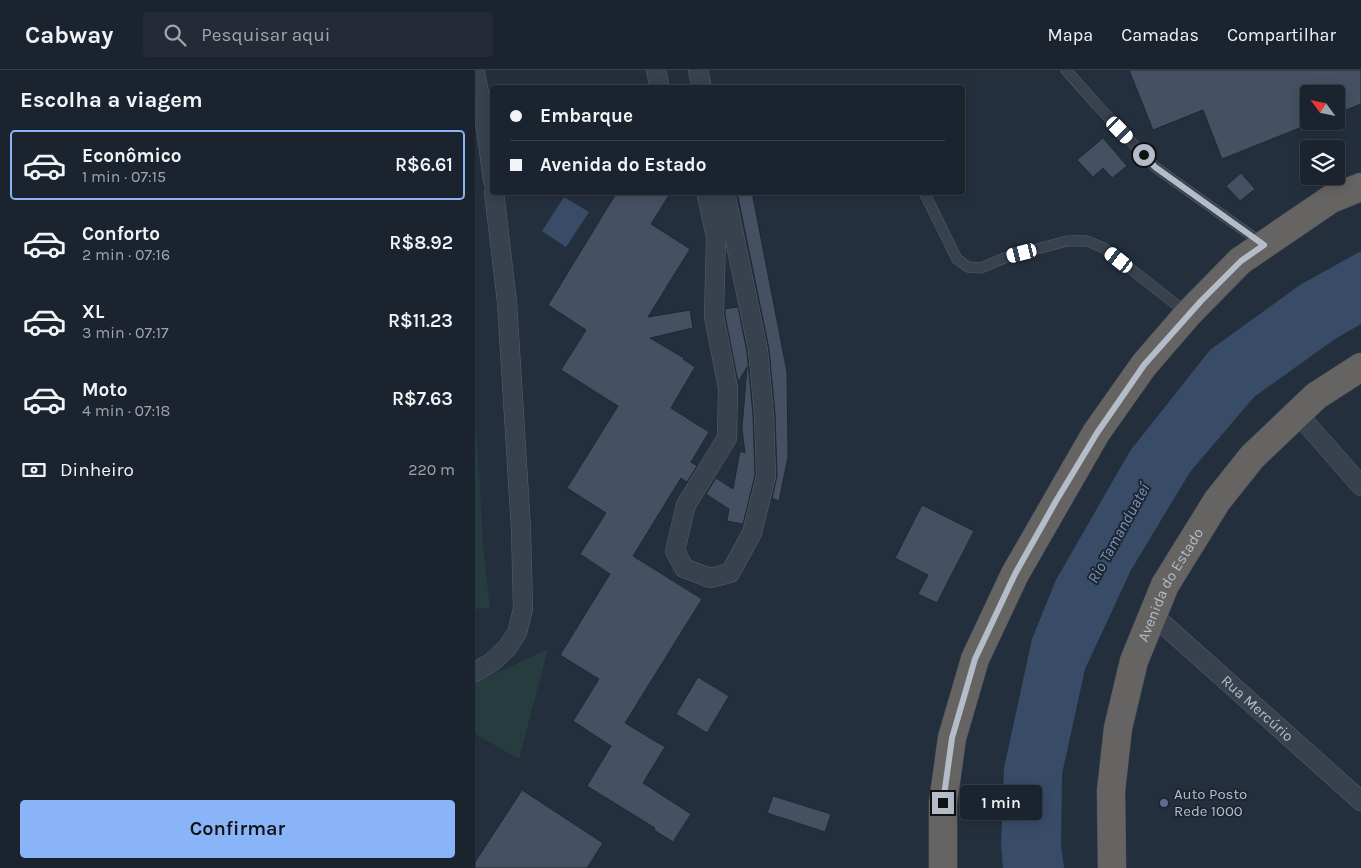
<!DOCTYPE html>
<html lang="pt">
<head>
<meta charset="utf-8">
<style>
  :root { --surface:#1b232e; --page:#242b36; --text:#f1f3f6; --muted:#a0a4aa; --line:#39404a; --accent:#8ab4f8 }
  body { margin:0; font-family:Karla,sans-serif; background:var(--page); color:var(--text); height:100vh; display:flex; flex-direction:column; font-size:19px; white-space:nowrap }
  * { box-sizing:border-box; margin:0 }
  p { font-size:16px; color:var(--muted) }
  .icon { flex:none; width:28px; height:28px; fill:none; stroke:currentColor; stroke-width:2; stroke-linecap:round; stroke-linejoin:round }
  .map { position:relative; flex:1; overflow:hidden }
  .panel { display:flex; flex-direction:column; background:var(--surface); width:475px }
  .panel>* { flex:none }
  .top-card { position:absolute; left:15px; top:15px; width:475px; height:110px; border-radius:5px; box-shadow:0 2px 12px #0003,0 0 0 1px var(--line); display:grid; align-content:center; height:110px; padding:0 20px; background:var(--surface) }
  .needle { width:32px; rotate:303deg }
  .tools { position:absolute; left:825px; top:15px; display:grid; gap:10px }
  .tools a { display:grid; place-items:center; width:45px; height:45px; border-radius:5px; background:var(--surface); box-shadow:0 2px 12px #0003,0 0 0 1px var(--line); font-size:25px }
  .end { position:absolute; width:22px; height:22px; margin:-11px; border:6px solid #b4bcc9; background:#111; box-shadow:0 0 0 2px #111 }
  .from { border-radius:50% }
  .bubble { position:absolute; height:35px; border-radius:5px; background:var(--surface); box-shadow:0 2px 12px #0003,0 0 0 1px var(--line); font-size:16px; font-weight:600; line-height:35px; text-align:center }
  .car { position:absolute; width:15px; height:30px; margin:-15px -8px; border-radius:6px; box-shadow:0 0 4px 1px #0007; background:linear-gradient(#fff 24%,#345 0 40%,#fff 0 76%,#345 0 86%,#fff 0) }
  .top-card b { display:flex; align-items:center; gap:18px; height:48px; font-size:19px }
  .top-card b+b { border-top:1px solid var(--line) }
  .top-card i { width:12px; height:12px; background:var(--text) }
  ul { padding:0; list-style:none }
  li { display:flex; align-items:center; gap:15px; height:70px; margin:0 10px 8px; padding:0 10px; border:2px solid transparent; border-radius:5px }
  li div { flex:1 }
  li b { display:block; font-size:19px }
  li em { font-style:normal; font-weight:600 }
  li.on { border-color:var(--accent) }
  li>.icon { width:45px; height:45px; stroke-width:1.5 }
  h2 { padding:0 20px; font-size:22px; line-height:60px }
  .pay { display:flex; align-items:center; gap:12px; height:55px; padding:0 20px; font-size:19px }
  .pay p { margin-inline-start:auto }
  .primary-button { display:flex; gap:10px; margin-top:auto; padding:10px 20px }
  .primary-button a { flex:1; height:58px; border-radius:5px; background:var(--accent); color:#111; font-size:20px; font-weight:600; line-height:58px; text-align:center }
  header { display:flex; align-items:center; gap:30px; box-sizing:border-box; height:70px; padding:0 25px; background:var(--surface); border-bottom:1px solid var(--line) }
  header strong { font-size:24px }
  nav { display:flex; gap:28px; margin-inline-start:auto; font-size:18px }
  .search { width:350px; height:45px; background:var(--page); display:flex; align-items:center; gap:12px; box-sizing:border-box; padding:0 18px; border-radius:5px; color:var(--muted); font-size:19px }
  main { display:flex; flex:1; min-height:0 }
  .map>svg:first-child { display:block }
  .green { fill:#263c3f }
  .water { fill:#394c67 }
  .building { fill:#455162; stroke:#1f2835 }
  .lines { fill:none; stroke-linecap:round; stroke-linejoin:round }
  .service-casing { stroke:#565f6c; stroke-width:11 }
  .minor-casing { stroke:#565f6c; stroke-width:20 }
  .trunk-casing { stroke:#434c59; stroke-width:29 }
  .service { stroke:#38414e; stroke-width:10 }
  .minor { stroke:#38414e; stroke-width:19 }
  .trunk { stroke:#656462; stroke-width:28 }
  .route { stroke:#b4bcc9; stroke-width:6 }
  .service-dot { fill:#5c6f8a; stroke:#1d2633; stroke-width:2 }
  .labels { text-anchor:middle; stroke-width:4; stroke-linejoin:round; paint-order:stroke }
  .street-label { font-size:15px; fill:#b4bcc9; stroke:#1d2633 }
  .poi-label { font-size:15px; fill:#b4bcc9; stroke:#1d2633; text-anchor:start }
  .water-label { font-size:16px; font-style:italic; fill:#7c92b1; stroke:#1d2633 }
</style>
</head>
<body>
<header>
<strong>Cabway</strong>
<div class="search"><svg class="icon" aria-label="search" viewBox="0 0 24 24"><circle cx="10" cy="10" r="6"/><path d="M15 15l6 6"/></svg>Pesquisar aqui</div>
<nav><a>Mapa</a><a>Camadas</a><a>Compartilhar</a></nav>
</header>
<main>
<section class="panel">
<h2>Escolha a viagem</h2>
<ul>
<li class="on"><svg class="icon" aria-label="car" viewBox="0 0 24 24"><path d="M5 17H2v-5l4-1 3-4h7l3 4 3 1v5h-3M9 17h6M6 11h13"/><circle cx="7" cy="17" r="2"/><circle cx="17" cy="17" r="2"/></svg><div><b>Econômico</b><p>1 min · 07:15</p></div><em>R$6.61</em></li>
<li><svg class="icon" aria-label="car" viewBox="0 0 24 24"><path d="M5 17H2v-5l4-1 3-4h7l3 4 3 1v5h-3M9 17h6M6 11h13"/><circle cx="7" cy="17" r="2"/><circle cx="17" cy="17" r="2"/></svg><div><b>Conforto</b><p>2 min · 07:16</p></div><em>R$8.92</em></li>
<li><svg class="icon" aria-label="car" viewBox="0 0 24 24"><path d="M5 17H2v-5l4-1 3-4h7l3 4 3 1v5h-3M9 17h6M6 11h13"/><circle cx="7" cy="17" r="2"/><circle cx="17" cy="17" r="2"/></svg><div><b>XL</b><p>3 min · 07:17</p></div><em>R$11.23</em></li>
<li><svg class="icon" aria-label="car" viewBox="0 0 24 24"><path d="M5 17H2v-5l4-1 3-4h7l3 4 3 1v5h-3M9 17h6M6 11h13"/><circle cx="7" cy="17" r="2"/><circle cx="17" cy="17" r="2"/></svg><div><b>Moto</b><p>4 min · 07:18</p></div><em>R$7.63</em></li>
</ul>
<div class="pay"><svg class="icon" aria-label="cash" viewBox="0 0 24 24"><path d="M3 7h18v10H3z"/><circle cx="12" cy="12" r="2"/></svg>Dinheiro<p>220 m</p></div>
<div class="primary-button"><a>Confirmar</a></div>
</section>
<div class="map">
<svg width="886" height="798" viewBox="0 0 886 798">
  <rect width="100%" height="100%" fill="#242f3e"/>
  <path class="green" d="M0 352 5 416 8 476 15 538 0 539Z
    M73 579 44 689 0 664V613Z"/>
  <path class="water" d="M89 127 114 142 91 177 67 161Z
    M886 181V254L860 269 779 327 715 402 656 500 610 599 587 704 586 775 589 798H528L526 774 529 698 557 569 581 510 655 381 735 280 825 215Z"/>
  <path class="building" d="M654 0H886V34L861 44V24H834V51H842L747 89 728 40 678 60Z
    M628 68 652 96 637 108 628 98 618 107 602 90Z
    M766 103 780 119 765 131 751 116Z
    M142 122H196L176 154 215 179 173 247 215 240 218 258 175 268 209 288 208 289 220 297 196 338 234 362 216 392 222 396 212 412 206 408 158 486 227 529 150 653 190 677 168 713 216 744 198 772 179 760 180 758 112 716 136 676 98 651 124 609 85 585 135 504 105 484 131 443 92 418 143 336 86 300 111 260 73 235Z
    M262 122H277L312 302 313 387 304 431 297 428 302 406 300 344 294 279Z
    M263 237 272 282 278 345 280 405 268 454 252 451 254 439 231 424 241 408 258 419 265 381 270 383 267 359 272 297 263 312 250 245V239Z
    M447 435 499 461 462 533 443 524 453 505 420 488Z
    M223 607 254 626 232 663 201 644Z
    M47 720 128 773 112 798H0V792Z
    M298 726 356 744 350 762 292 743Z"/>
  <g class="lines">
    <g class="service-casing">
      <path id="service" d="M591 0 622 35 680 97 788 174
        M449 122 482 189 493 197 506 198 532 187 592 171H612L629 178 712 243"/>
    </g>
    <g class="minor-casing">
      <g id="minor">
        <path d="M181 0 185 18"/>
        <path d="M223 0 227 18"/>
        <path d="M0 3 11 58 18 111"/>
        <path d="M231 122 241 167 239 246 253 318 252 368 211 435 200 481 209 498 235 508 255 503 277 463 291 406 289 344 283 280 250 122"/>
        <path d="M823 344 886 416"/>
        <path id="s1" d="M678 545 886 731"/>
        <path d="M0 602 16 593 32 578 42 563 48 539 46 459 32 232 19 122"/>
      </g>
    </g>
    <g class="trunk-casing">
      <g id="trunk">
        <path d="M468 798V733L477 668 500 589 540 504 621 363 669 295 713 244 765 191 856 129 886 117"/>
        <path id="s2" d="M637 798 636 721 643 658 659 591 690 515 742 431 777 387 841 326 886 297"/>
      </g>
    </g>
    <use href="#service" class="service"/>
    <use href="#minor" class="minor"/>
    <use href="#trunk" class="trunk"/>
  </g>
  <g class="lines">
    <path class="route" d="M468 733 477 668 500 589 540 504 581 431 622 363 669 295 726 231 766 191 789 175 680 97 669 85"/>
  </g>
  <circle class="service-dot" cx="689" cy="733" r="5"/>
  <g class="labels">
    <g class="street-label">
      <text dy="5" stroke="none"><textPath href="#s2" startOffset="294">Avenida do Estado</textPath></text>
      <text dy="5" stroke="none"><textPath href="#s1" startOffset="140">Rua Mercúrio</textPath></text>
    </g>
    <g class="poi-label">
      <text x="699" y="729">Auto Posto<tspan x="699" dy="17">Rede 1000</tspan></text>
    </g>
    <g class="water-label">
      <text transform="translate(643 463) rotate(-61)" y="6">Rio Tamanduateí</text>
    </g>
  </g>
</svg>
<div class="tools">
<a><svg class="needle" viewBox="-14 -14 28 28"><path d="M0-13l5 13h-10z" fill="#e53935"/><path d="M0 13l5-13h-10z" fill="#a0a4aa"/></svg></a>
<a><svg class="icon" aria-label="layers" viewBox="0 0 24 24"><path d="M12 4l9 5-9 5-9-5zM3 14l9 5 9-5"/></svg></a>
</div>
<i class="end from" style="left:669px;top:85px"></i>
<i class="end" style="left:468px;top:733px"></i>
<div class="bubble" style="left:485px;top:715px;width:82px">1 min</div>
<i class="car" style="left:645px;top:60px;rotate:136deg"></i>
<i class="car" style="left:547px;top:183px;rotate:256deg"></i>
<i class="car" style="left:644px;top:190px;rotate:308deg"></i>
<div class="top-card">
<b><i class="from"></i>Embarque</b>
<b><i></i>Avenida do Estado</b>
</div>
</div>
</main>
</body>
</html>
